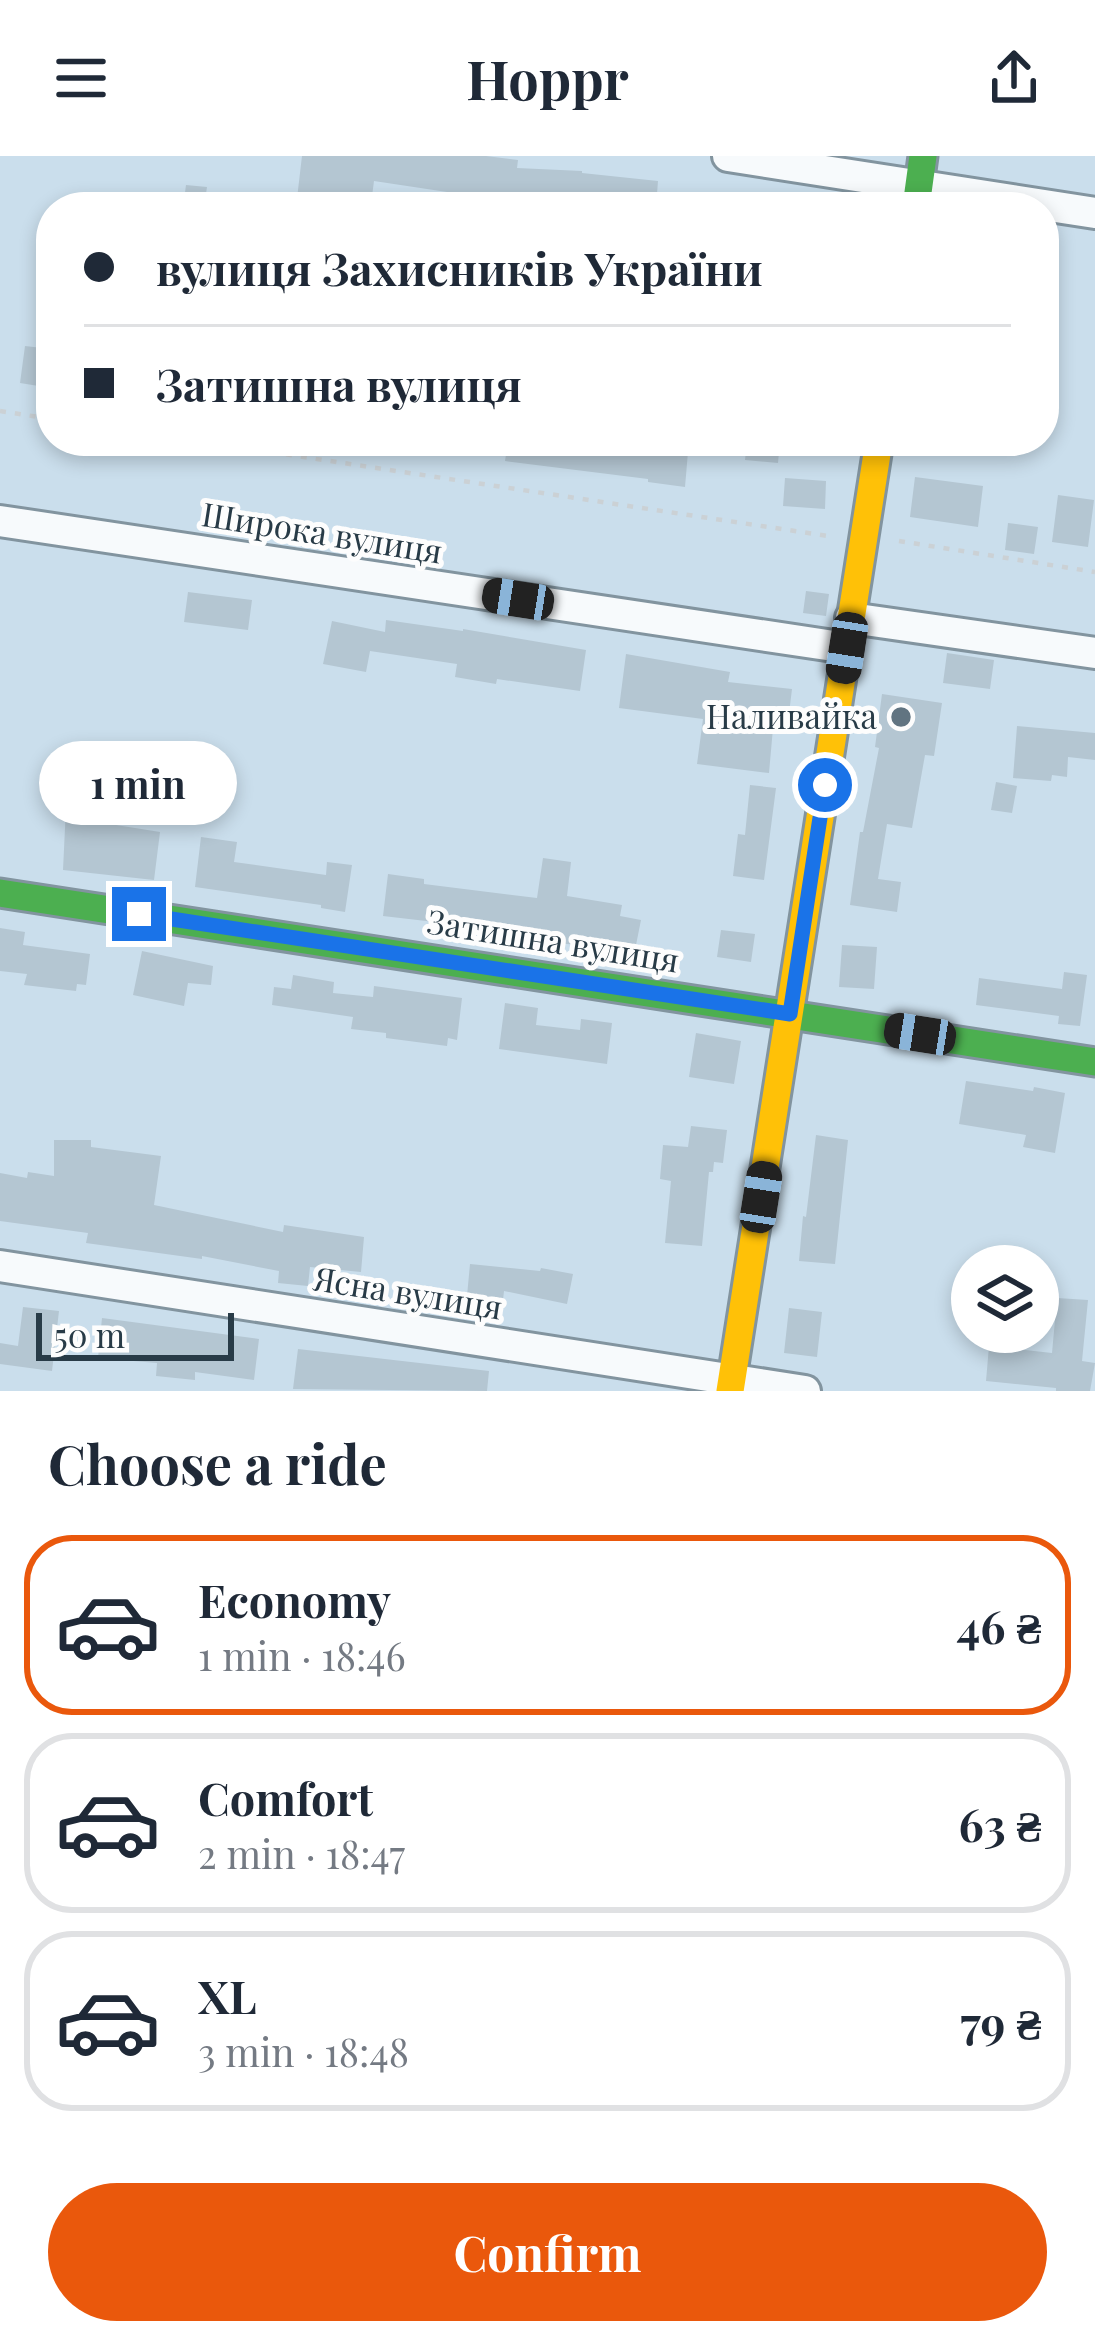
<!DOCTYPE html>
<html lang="en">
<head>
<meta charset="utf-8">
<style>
  :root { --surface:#fff; --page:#f6f6f7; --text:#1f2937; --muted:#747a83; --line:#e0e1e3; --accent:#ea580c }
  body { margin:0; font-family:"Playfair Display",serif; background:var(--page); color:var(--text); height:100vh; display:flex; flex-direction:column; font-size:45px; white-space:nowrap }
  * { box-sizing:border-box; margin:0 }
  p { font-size:39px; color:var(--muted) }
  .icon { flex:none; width:66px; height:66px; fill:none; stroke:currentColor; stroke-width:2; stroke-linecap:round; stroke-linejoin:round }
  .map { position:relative; height:1235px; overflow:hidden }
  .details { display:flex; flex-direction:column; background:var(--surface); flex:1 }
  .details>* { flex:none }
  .guide { position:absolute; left:36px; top:36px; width:1023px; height:264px; border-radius:48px; box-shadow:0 6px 18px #0003; display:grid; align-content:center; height:264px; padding:0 48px; background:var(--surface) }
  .buttons { position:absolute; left:951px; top:1089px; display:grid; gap:24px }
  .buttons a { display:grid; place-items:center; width:108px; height:108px; border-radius:50%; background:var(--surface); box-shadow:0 6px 18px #0003; font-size:60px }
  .scale { position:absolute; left:36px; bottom:30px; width:198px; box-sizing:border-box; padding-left:12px; border:6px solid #283b47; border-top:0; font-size:33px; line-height:42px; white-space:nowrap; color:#283b47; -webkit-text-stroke:9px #fdfdfd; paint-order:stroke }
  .end { position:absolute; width:54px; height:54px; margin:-27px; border:15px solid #1a73e8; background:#fff; box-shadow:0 0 0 6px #fff }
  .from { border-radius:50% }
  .bubble { position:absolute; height:84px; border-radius:42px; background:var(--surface); box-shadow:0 6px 18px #0003; font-size:39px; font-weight:700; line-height:84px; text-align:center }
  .car { position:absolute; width:36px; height:72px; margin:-36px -18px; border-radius:15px; box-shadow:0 0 9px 3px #0007; background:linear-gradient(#222 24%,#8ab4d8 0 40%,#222 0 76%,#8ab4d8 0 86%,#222 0) }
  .guide b { display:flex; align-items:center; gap:42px; height:114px; font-size:45px }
  .guide b+b { border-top:3px solid var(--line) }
  .guide i { width:30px; height:30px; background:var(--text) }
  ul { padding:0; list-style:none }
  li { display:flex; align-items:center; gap:36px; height:180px; margin:0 24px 18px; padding:0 24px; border:6px solid var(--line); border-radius:48px }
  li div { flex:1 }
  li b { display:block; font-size:45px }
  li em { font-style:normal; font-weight:700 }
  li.selected { border-color:var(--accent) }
  li>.icon { width:108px; height:108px; stroke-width:1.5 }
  h2 { padding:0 48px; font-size:54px; line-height:144px }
  .action { display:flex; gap:24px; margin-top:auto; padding:24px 48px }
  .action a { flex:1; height:138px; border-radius:72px; background:var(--accent); color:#fff; font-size:48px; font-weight:700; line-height:138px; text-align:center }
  header { display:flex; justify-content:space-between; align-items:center; height:156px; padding:0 48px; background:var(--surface); font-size:54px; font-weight:700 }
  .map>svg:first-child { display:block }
  .building { fill:#b4c6d2 }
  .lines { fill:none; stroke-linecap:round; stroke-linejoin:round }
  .street-casing { stroke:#82949f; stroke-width:36 }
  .fast-casing { stroke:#82949f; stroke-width:33 }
  .slow-casing { stroke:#82949f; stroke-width:33 }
  .path { stroke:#cbd1d5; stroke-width:4.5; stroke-dasharray:6 9; stroke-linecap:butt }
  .street { stroke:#f7fafc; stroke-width:30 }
  .fast { stroke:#4caf50; stroke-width:27 }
  .slow { stroke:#ffc107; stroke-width:27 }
  .route { stroke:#1a73e8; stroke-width:15 }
  .poi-dot { fill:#617481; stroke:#fdfdfd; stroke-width:4.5 }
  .labels { text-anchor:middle; stroke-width:10; stroke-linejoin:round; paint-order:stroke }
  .street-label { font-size:33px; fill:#283b47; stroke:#fdfdfd }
  .poi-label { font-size:33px; fill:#283b47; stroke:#fdfdfd; text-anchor:end }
</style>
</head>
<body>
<header><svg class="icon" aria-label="menu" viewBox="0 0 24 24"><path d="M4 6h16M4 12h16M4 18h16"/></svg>Hoppr<svg class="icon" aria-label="share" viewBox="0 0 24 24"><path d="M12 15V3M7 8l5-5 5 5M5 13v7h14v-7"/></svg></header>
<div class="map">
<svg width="1095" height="1235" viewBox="0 0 1095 1235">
  <rect width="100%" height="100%" fill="#cadeec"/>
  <path class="building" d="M302 0H486L518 4 517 12 582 15V17L658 25 656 51 581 45 580 51 534 49 374 25 371 48 342 44 341 51H296Z
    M186 29 207 31 204 51H183Z
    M25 190 51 193V232L20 227Z
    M508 285H633L632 289 688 296 685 331 648 326V323L505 305Z
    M747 285H780L778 307 745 304Z
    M915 321 983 330 978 371 910 361Z
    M785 322 826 325 825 353 783 350Z
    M1058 339 1094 344 1088 391 1052 386Z
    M1008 367 1038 371 1034 398 1005 394Z
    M806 435 829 438 826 460 803 457Z
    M188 436 252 444 248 474 184 466Z
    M386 464 463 475V473L586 494 580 535 497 523 496 528 455 521 457 508 370 495 366 516 323 508 332 465 385 476Z
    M947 497 994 504 990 533 943 527Z
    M626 498 730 516 728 526 792 533 787 574 773 572 769 617 697 608 703 563 619 552Z
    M882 538 942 547 934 600 925 599 912 672 887 668 878 723 901 726 897 756 850 749 860 676H863L879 592 875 591Z
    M1017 570 1095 577V604L1068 601 1067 621 1052 619 1051 625 1013 622Z
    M65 616 97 620 91 665 160 676 154 724 63 714 66 651H61Z
    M996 626 1017 630 1012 657 991 654Z
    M750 629 776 632 764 724 733 720 738 678 745 679Z
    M201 681 237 686 234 706 326 719 327 706 352 709 345 756 321 752V749L195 731Z
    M543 702 571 706 567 740 622 749 620 760 641 764 635 794 615 790 614 798 578 792 579 789 520 784V776L383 760 388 718 424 723V728L537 742Z
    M0 772 25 776 23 789 90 798 86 829 77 828 76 835 24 829 27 818 0 815Z
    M721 774 755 778 751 806 717 801Z
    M842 789 877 791 874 833 839 831Z
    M142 795 213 810 211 829 188 827 184 850 133 839Z
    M1064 816 1087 819 1080 870 1058 868 1059 860 976 849 979 822 1062 833Z
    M293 819 334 826 333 837 373 841 374 830 462 842 457 884 448 882 447 890 386 882V877L351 873 353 861 272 849 274 831 291 833Z
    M505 847 538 852 536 869 580 874 581 863 612 867 607 908 499 893Z
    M696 877 741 885 734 928 689 921Z
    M966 925 1033 935 1034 931 1065 937 1055 997 1023 991 1026 979 959 968Z
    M691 970 727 974 723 1007 714 1006 713 1016H709L702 1090 665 1087 671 1025 660 1023 663 989 688 991Z
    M816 979 848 984 835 1108 799 1105 803 1060 806 1061Z
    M54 984H91V991L161 1000 154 1049 283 1076 284 1069 364 1081 361 1116 310 1111 308 1130 278 1127 279 1115 202 1100V1103L86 1087 88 1077 0 1065V1017L27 1022 28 1016 54 1020Z
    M470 1108 540 1115 541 1112 573 1118 567 1148 504 1135 503 1144 467 1140Z
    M1057 1142 1088 1144 1082 1205 1095 1207 1090 1235H1056V1232L986 1225 989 1190 1052 1197Z
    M23 1151 59 1155 52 1215 0 1208V1187L18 1190Z
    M789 1152 822 1156 817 1201 784 1197Z
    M102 1162 259 1183 254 1224 195 1216V1224L156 1220 157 1207 98 1202Z
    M298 1193 489 1215 487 1235 293 1233Z"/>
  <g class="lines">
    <g class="street-casing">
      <path id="street" d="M728 0 1095 57
        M0 365 847 492
        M851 462 1095 497
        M0 1110 805 1235"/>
    </g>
    <g class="fast-casing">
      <path id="fast" d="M916 51 923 0
        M0 737 1095 906"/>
    </g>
    <g class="slow-casing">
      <path id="slow" d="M730 1235 879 285"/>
    </g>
    <path class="path" d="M0 255 51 263
      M197 285 828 380
      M899 385 1095 416"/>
    <use href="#street" class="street"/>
    <use href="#fast" class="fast"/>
    <use href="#slow" class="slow"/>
  </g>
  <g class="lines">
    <path class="route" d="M139 758 790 858 825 629"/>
  </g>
  <circle class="poi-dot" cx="901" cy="561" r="12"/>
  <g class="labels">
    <g class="street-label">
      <text transform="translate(322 377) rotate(9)" y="12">Широка вулиця</text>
      <text transform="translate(553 785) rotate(9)" y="12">Затишна вулиця</text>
      <text transform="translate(408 1137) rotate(9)" y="12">Ясна вулиця</text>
    </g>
    <g class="poi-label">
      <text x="877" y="573">Наливайка</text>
    </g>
  </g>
</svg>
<div class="buttons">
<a><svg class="icon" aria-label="layers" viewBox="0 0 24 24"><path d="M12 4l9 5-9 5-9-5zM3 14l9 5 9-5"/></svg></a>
</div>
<div class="scale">50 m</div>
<i class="end from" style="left:825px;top:629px"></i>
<i class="end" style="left:139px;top:758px"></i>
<div class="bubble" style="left:39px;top:585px;width:198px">1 min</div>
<i class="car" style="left:518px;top:443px;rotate:279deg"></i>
<i class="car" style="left:847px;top:492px;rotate:189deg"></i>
<i class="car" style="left:920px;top:878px;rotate:279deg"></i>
<i class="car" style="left:761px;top:1041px;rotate:9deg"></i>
<div class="guide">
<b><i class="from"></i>вулиця Захисників України</b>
<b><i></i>Затишна вулиця</b>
</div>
</div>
<section class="details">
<h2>Choose a ride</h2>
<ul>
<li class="selected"><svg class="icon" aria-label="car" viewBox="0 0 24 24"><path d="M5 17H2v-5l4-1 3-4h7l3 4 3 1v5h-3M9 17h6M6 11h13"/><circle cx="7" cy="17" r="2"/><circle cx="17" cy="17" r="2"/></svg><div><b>Economy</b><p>1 min · 18:46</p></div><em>46 ₴</em></li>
<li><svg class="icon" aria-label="car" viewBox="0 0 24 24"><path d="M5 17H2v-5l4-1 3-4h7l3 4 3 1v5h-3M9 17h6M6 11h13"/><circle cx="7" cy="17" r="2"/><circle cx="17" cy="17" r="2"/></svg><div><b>Comfort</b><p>2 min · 18:47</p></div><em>63 ₴</em></li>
<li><svg class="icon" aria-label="car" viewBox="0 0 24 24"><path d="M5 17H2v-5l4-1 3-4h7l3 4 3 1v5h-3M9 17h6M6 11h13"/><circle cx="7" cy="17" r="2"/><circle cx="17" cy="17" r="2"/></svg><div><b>XL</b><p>3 min · 18:48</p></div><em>79 ₴</em></li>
</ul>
<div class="action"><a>Confirm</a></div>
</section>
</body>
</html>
